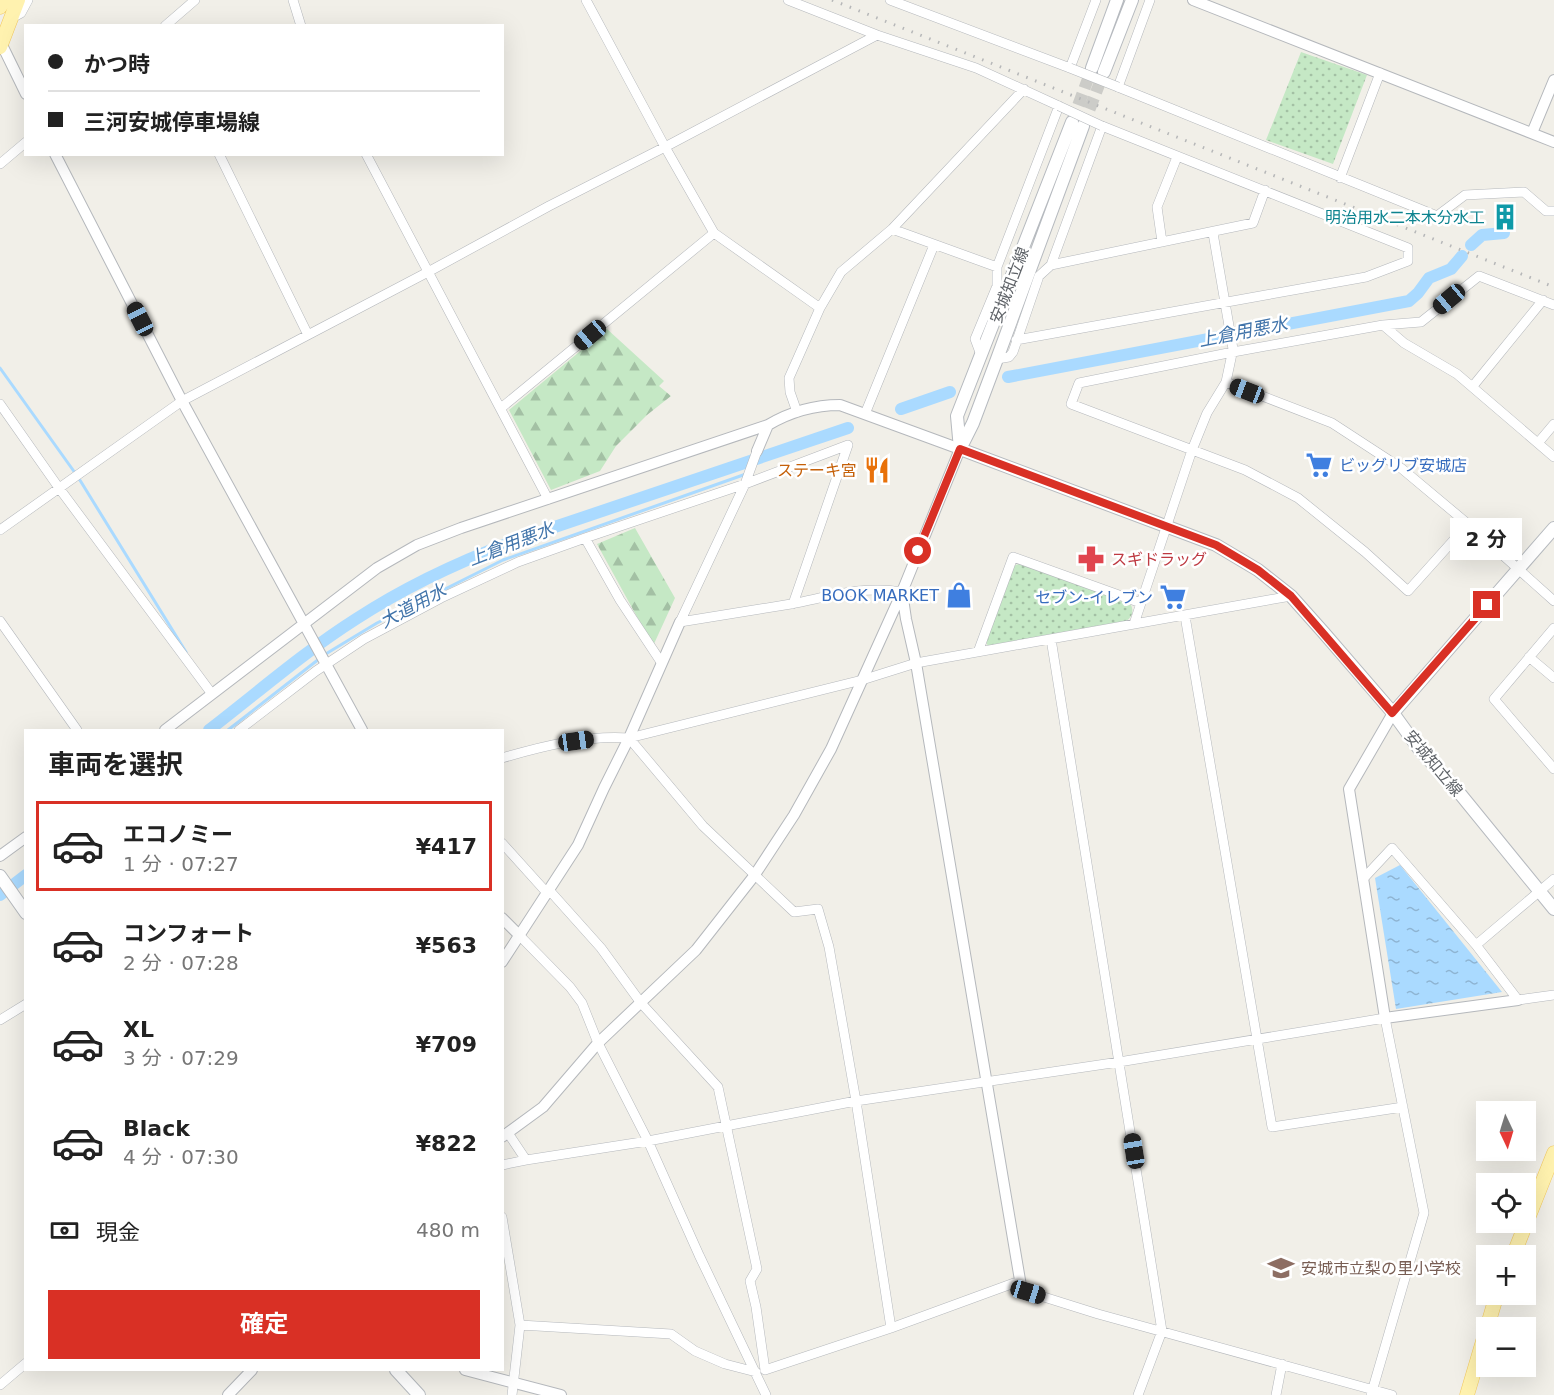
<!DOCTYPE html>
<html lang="ja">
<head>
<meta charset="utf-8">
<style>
  :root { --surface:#fff; --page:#f2f2f2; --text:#222; --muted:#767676; --line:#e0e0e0; --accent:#d93025 }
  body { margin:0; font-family:"DejaVu Sans","Noto Sans JP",sans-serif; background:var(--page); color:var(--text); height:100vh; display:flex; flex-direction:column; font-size:22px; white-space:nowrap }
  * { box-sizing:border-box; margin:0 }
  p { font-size:20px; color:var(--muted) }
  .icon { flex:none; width:33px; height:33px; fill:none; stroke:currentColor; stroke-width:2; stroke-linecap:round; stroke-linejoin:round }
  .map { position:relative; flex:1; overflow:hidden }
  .side { position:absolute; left:24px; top:729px; width:480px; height:642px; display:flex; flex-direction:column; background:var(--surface); border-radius:0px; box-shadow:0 6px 24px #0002 }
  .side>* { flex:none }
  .banner { position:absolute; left:24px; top:24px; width:480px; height:132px; border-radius:0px; box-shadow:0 6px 24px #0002; display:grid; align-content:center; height:132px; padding:0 24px; background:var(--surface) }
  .needle { width:39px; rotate:176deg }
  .fabs { position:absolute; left:1476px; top:1101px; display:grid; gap:12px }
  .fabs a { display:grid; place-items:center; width:60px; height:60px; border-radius:0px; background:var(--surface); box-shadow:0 6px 24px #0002; font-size:30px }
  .end { position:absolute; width:27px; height:27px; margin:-14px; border:8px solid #d93025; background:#fff; box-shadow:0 0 0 3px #fff }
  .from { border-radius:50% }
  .bubble { position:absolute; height:42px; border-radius:0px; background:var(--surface); box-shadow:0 6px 24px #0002; font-size:20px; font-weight:700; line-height:42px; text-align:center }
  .car { position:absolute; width:18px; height:36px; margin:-18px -9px; border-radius:8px; box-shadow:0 0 4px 2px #0007; background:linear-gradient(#222 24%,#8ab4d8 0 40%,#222 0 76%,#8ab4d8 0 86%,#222 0) }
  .banner b { display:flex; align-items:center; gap:21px; height:57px; font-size:22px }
  .banner b+b { border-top:2px solid var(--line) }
  .banner i { width:15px; height:15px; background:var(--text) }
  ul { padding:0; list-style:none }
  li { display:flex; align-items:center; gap:18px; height:90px; margin:0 12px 9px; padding:0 12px; border:3px solid transparent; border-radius:0px }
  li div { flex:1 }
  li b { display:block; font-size:22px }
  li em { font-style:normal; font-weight:700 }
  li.active { border-color:var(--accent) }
  li>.icon { width:54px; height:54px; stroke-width:1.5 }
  h2 { padding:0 24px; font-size:27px; line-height:72px }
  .pay { display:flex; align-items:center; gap:15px; height:66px; padding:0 24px; font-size:22px }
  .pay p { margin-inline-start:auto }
  .button { display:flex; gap:12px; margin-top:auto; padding:12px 24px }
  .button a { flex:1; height:69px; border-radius:0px; background:var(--accent); color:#fff; font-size:24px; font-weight:700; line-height:69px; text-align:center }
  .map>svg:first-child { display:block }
  .green { fill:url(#green-dots) }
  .forest { fill:url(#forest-firs) }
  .water { fill:url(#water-ripples) }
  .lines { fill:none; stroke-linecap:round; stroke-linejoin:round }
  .stream { stroke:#aadaff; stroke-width:3 }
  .canal { stroke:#aadaff; stroke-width:12 }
  .secondary-tunnel { stroke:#ccccc8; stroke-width:12; stroke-dasharray:12 6; stroke-linecap:butt }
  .minor-casing { stroke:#b5b8bc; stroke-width:10 }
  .tertiary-casing { stroke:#b5b8bc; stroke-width:12 }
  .secondary-casing { stroke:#b6babf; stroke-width:14 }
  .primary-casing { stroke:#f2c960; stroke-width:15 }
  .minor { stroke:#fff; stroke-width:9 }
  .tertiary { stroke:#fff; stroke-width:10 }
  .secondary { stroke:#fff; stroke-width:12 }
  .primary { stroke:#fff2af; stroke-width:14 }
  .rail { stroke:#b6b7b8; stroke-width:3; stroke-dasharray:1.5 8; stroke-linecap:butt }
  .minor-bridge-casing { stroke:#b5b8bc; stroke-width:10; stroke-linecap:butt }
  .minor-bridge { stroke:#fff; stroke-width:9 }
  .route { stroke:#d93025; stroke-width:8 }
  .labels { text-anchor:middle; stroke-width:5; stroke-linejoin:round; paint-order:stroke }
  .culture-label { font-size:16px; fill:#0d838f; stroke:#fff; text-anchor:end }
  .street-label { font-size:16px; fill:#5f6368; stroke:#fff }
  .shop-label { font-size:16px; fill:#366cbe; stroke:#fff; text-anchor:end }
  .food-label { font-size:16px; fill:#c56008; stroke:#fff; text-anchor:end }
  .health-label { font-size:16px; fill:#be3a42; stroke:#fff; text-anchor:start }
  .education-label { font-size:16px; fill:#785e54; stroke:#fff; text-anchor:start }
  .water-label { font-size:18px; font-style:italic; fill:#4174aa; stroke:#fff }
</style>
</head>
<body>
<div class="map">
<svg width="1554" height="1395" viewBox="0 0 1554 1395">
  <defs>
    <pattern id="green-dots" width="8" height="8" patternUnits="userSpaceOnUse" patternTransform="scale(1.5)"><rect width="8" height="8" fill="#c5e8c5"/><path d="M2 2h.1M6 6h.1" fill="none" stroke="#a3c0a4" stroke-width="1.8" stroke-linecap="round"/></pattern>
    <pattern id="forest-firs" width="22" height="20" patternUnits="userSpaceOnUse" patternTransform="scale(1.5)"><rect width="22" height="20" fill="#c5e8c5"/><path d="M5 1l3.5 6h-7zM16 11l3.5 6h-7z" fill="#a3c0a4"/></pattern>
    <pattern id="water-ripples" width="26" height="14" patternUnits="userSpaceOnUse" patternTransform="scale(1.5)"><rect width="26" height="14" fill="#aadaff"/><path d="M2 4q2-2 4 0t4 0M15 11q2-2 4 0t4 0" fill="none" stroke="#8eb4d2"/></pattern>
  </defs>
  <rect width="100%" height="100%" fill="#f1efe8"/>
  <path class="green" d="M1301 52 1367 75 1333 164 1266 140Z
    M1021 563 1131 605C1134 612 1132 617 1126 621L988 646 986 642 1013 566Z"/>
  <path class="forest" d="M607 329 664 381 659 386 671 396 647 415 616 446 600 471 551 490 509 410Z
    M635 528 675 598 653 646 597 544Z"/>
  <path class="water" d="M1400 865 1502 992 1396 1009 1375 878Z"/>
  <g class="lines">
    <path class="stream" d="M0 368 78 477 186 652
      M324 655 377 623 503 560 746 474
      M228 730 319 659"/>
    <path class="canal" d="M1471 245 1482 235 1504 233
      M1008 377 1409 301 1418 293 1429 278 1451 269 1462 256
      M901 409 950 392
      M209 730C257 693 304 652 356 619 408 585 467 558 525 537L848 428
      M0 895 26 875"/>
    <path class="secondary-tunnel" d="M1072 122 1092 68
      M1083 126 1104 72"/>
    <g class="minor-casing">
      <path id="minor" d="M293 0 301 26
        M586 0 665 147 714 233 820 308
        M788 0 877 35 976 68 1059 106 997 267V286L975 339 981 355
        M890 0 1070 68 1096 0
        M1150 0 1118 87 1437 216 1465 195 1524 192 1546 211H1554
        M10 19 21 13 28 0
        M165 26 195 0
        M219 154 308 335
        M366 154 548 499
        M0 164 26 142
        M1340 178 1380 73
        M892 229 997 267
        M1162 242 1157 207 1177 157
        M1051 265 1253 223 1265 190
        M1383 325 1404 343 1457 374 1554 457
        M997 359 1009 357 1013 352 1039 276 1051 265 1102 126 1408 248V261L1366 277 1016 340
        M1226 382 1332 423 1401 468 1468 524 1554 601
        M1473 386 1543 300
        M0 404 59 488 212 694
        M501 408 714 233
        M797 412 790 392 789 378 820 308 841 272 892 229 1024 89
        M865 414 934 245
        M1538 443 1554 424
        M1468 524 1408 591 1365 552 1298 498 1245 470 1071 404 1079 383 1233 352 1383 325 1421 322 1479 276 1554 305
        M0 530 182 401 428 272 549 206 665 147 877 35
        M585 538 620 600 661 662
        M1185 616 1272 1127 1403 1107
        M0 621 77 730
        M680 622C717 616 754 610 791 604 828 597 863 585 902 592
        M680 622 745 484 757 451
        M1134 624 1192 450 1207 413 1226 382 1233 349 1213 233
        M1554 628 1494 699 1554 769
        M1051 639 1162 1331 1138 1395
        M978 652 1013 557 1141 603
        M1529 657 1554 678
        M239 730 316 671 364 639 441 598 518 562 585 538 745 484 848 445 793 604
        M629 738 703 826 794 912 818 909 829 947 856 1101 891 1328
        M502 758C543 746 587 735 629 738L862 680 916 663 1291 596
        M502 843 548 894
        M1363 879 1392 848 1476 945 1518 1000 1554 995
        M550 891 601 948 641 1003 718 1087 757 1269 750 1281 756 1307 765 1370 891 1328 1014 1283 1021 1286 1028 1292 1098 1314 1392 1395
        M520 936 570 987 582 1003 598 1043 648 1141 699 1255 766 1395
        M1476 945 1554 879
        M0 1020 26 1004
        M508 1133 526 1160 648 1141 856 1101 1119 1062 1385 1018 1424 1213 1371 1395
        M502 1165 526 1160
        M502 1217 520 1325 512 1395
        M520 1325 671 1334 695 1351 725 1364 756 1372
        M0 1385 26 1363
        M1276 1395 1282 1364"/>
    </g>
    <g class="tertiary-casing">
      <path id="tertiary" d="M1193 0 1554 142
        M0 41 26 94
        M1532 133 1554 80
        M55 154 182 401 362 730
        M757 451 768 425
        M902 592 906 619 916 663 1021 1286
        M1393 713 1349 789 1385 1018 1518 1000
        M165 730 377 568 417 545 461 528 768 425C790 412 814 405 840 405L960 449 902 592 831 749 794 815 754 876 696 950 598 1043 543 1107 502 1137
        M0 856 26 837
        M502 918 520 936
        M502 962 578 845 604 788 629 738 680 622
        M465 1370 561 1395
        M228 1395 252 1370"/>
    </g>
    <g class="secondary-casing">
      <path id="secondary" d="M1092 68 1117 0
        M1104 72 1132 0
        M961 447 973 423 997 359 1083 126
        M960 449 1216 545 1258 570 1291 596 1324 633 1393 713 1419 749 1457 790 1554 909
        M960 449 957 416 1072 122
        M1393 713 1554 528
        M0 876 26 913
        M396 1370 419 1395"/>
    </g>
    <g class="primary-casing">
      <path id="primary" d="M0 7 4 0
        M0 47 18 0
        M1513 1256 1554 1153
        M1467 1395 1497 1294"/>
    </g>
    <use href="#minor" class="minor"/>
    <use href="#tertiary" class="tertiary"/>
    <use href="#secondary" class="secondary"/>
    <use href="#primary" class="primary"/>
    <path class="rail" d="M832 0 1554 287"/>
    <g class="minor-bridge-casing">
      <path id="minor-bridge" d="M1070 68 1118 87
        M1059 106 1102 126"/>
    </g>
    <use href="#minor-bridge" class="minor-bridge"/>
  </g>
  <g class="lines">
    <path class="route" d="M918 551 960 449 1216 545 1258 570 1291 596 1392 713 1487 605"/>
  </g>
  <defs>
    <g id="building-bare" transform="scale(2.07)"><path d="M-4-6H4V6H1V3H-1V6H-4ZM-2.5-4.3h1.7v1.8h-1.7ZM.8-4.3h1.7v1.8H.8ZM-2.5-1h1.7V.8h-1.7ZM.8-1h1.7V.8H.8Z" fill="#0f9aa8" stroke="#fff" stroke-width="2.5" paint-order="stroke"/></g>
    <g id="supermarket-bare" transform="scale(2.07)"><path d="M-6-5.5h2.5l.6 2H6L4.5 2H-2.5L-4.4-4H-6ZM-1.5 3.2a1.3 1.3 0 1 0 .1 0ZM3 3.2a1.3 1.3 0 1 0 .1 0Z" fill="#3f7fe0" stroke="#fff" stroke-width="2.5" paint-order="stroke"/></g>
    <g id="restaurant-bare" transform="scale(2.07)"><path d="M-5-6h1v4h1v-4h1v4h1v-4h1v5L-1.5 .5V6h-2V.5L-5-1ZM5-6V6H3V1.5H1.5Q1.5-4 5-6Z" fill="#e8710a" stroke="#fff" stroke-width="2.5" paint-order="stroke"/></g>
    <g id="pharmacy-bare" transform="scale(2.07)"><path d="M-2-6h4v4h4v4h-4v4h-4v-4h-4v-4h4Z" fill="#e0444e" stroke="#fff" stroke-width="2.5" paint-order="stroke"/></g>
    <g id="shop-bare" transform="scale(2.07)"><path d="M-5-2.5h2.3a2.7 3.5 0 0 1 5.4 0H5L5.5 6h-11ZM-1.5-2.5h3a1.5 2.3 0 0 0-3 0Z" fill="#3f7fe0" stroke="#fff" stroke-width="2.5" paint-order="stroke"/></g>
    <g id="school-bare" transform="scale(2.07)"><path d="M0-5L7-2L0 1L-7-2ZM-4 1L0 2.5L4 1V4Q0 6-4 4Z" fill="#8d6e63" stroke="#fff" stroke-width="2.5" paint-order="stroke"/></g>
  </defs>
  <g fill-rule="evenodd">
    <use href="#building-bare" x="1505" y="217"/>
    <use href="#supermarket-bare" x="1319" y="465"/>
    <use href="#restaurant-bare" x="877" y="470"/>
    <use href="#pharmacy-bare" x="1091" y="559"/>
    <use href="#shop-bare" x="959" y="595"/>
    <use href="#supermarket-bare" x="1173" y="597"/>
    <use href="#school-bare" x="1281" y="1268"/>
  </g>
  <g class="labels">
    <g class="culture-label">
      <text x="1485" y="223">明治用水二本木分水工</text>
    </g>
    <g class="street-label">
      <text transform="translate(1009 285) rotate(-69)" y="6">安城知立線</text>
      <text transform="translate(1434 763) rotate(50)" y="6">安城知立線</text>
    </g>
    <g class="shop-label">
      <text x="1339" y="471" text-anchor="start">ビッグリブ安城店</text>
      <text x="939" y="601">BOOK MARKET</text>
      <text x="1153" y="603">セブン-イレブン</text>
    </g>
    <g class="food-label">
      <text x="857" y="476">ステーキ宮</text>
    </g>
    <g class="health-label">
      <text x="1111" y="565">スギドラッグ</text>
    </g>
    <g class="education-label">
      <text x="1301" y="1274">安城市立梨の里小学校</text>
    </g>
    <g class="water-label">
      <text transform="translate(1243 332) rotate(-11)" y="6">上倉用悪水</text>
      <text transform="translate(511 544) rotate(-21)" y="6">上倉用悪水</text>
      <text transform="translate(413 606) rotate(-28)" y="6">大道用水</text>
    </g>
  </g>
</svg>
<div class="fabs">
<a><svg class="needle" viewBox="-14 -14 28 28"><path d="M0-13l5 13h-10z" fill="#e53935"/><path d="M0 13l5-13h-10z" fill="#767676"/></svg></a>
<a><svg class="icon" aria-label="locate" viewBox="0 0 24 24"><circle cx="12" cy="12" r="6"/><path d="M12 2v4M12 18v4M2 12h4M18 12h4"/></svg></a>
<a>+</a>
<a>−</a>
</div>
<i class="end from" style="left:918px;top:551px"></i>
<i class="end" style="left:1487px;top:605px"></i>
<div class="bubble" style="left:1450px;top:518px;width:72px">2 分</div>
<i class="car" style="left:1449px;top:299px;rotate:230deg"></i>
<i class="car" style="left:140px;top:319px;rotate:333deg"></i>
<i class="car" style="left:590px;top:335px;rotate:230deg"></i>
<i class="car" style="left:1247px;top:391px;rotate:291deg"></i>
<i class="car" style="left:576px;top:741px;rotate:82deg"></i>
<i class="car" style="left:1134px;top:1151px;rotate:351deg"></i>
<i class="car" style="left:1028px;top:1292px;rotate:107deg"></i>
<div class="banner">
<b><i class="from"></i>かつ時</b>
<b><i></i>三河安城停車場線</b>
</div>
<section class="side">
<h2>車両を選択</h2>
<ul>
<li class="active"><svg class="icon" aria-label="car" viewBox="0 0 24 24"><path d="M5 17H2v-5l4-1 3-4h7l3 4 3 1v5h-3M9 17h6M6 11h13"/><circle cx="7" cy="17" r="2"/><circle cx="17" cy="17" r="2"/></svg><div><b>エコノミー</b><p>1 分 · 07:27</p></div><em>¥417</em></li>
<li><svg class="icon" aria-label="car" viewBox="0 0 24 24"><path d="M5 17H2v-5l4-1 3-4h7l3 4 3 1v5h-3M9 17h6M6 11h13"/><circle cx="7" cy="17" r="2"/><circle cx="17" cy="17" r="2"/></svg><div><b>コンフォート</b><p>2 分 · 07:28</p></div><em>¥563</em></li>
<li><svg class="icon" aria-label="car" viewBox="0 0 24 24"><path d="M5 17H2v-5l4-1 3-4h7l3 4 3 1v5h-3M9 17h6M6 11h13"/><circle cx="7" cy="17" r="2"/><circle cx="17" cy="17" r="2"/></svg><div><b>XL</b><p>3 分 · 07:29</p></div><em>¥709</em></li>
<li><svg class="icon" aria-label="car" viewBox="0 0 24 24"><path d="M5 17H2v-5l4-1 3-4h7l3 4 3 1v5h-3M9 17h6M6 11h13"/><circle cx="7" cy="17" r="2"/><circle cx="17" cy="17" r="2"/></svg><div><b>Black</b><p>4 分 · 07:30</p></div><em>¥822</em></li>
</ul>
<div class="pay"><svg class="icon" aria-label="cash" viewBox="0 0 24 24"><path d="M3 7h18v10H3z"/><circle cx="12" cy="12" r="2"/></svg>現金<p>480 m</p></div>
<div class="button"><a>確定</a></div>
</section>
</div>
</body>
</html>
